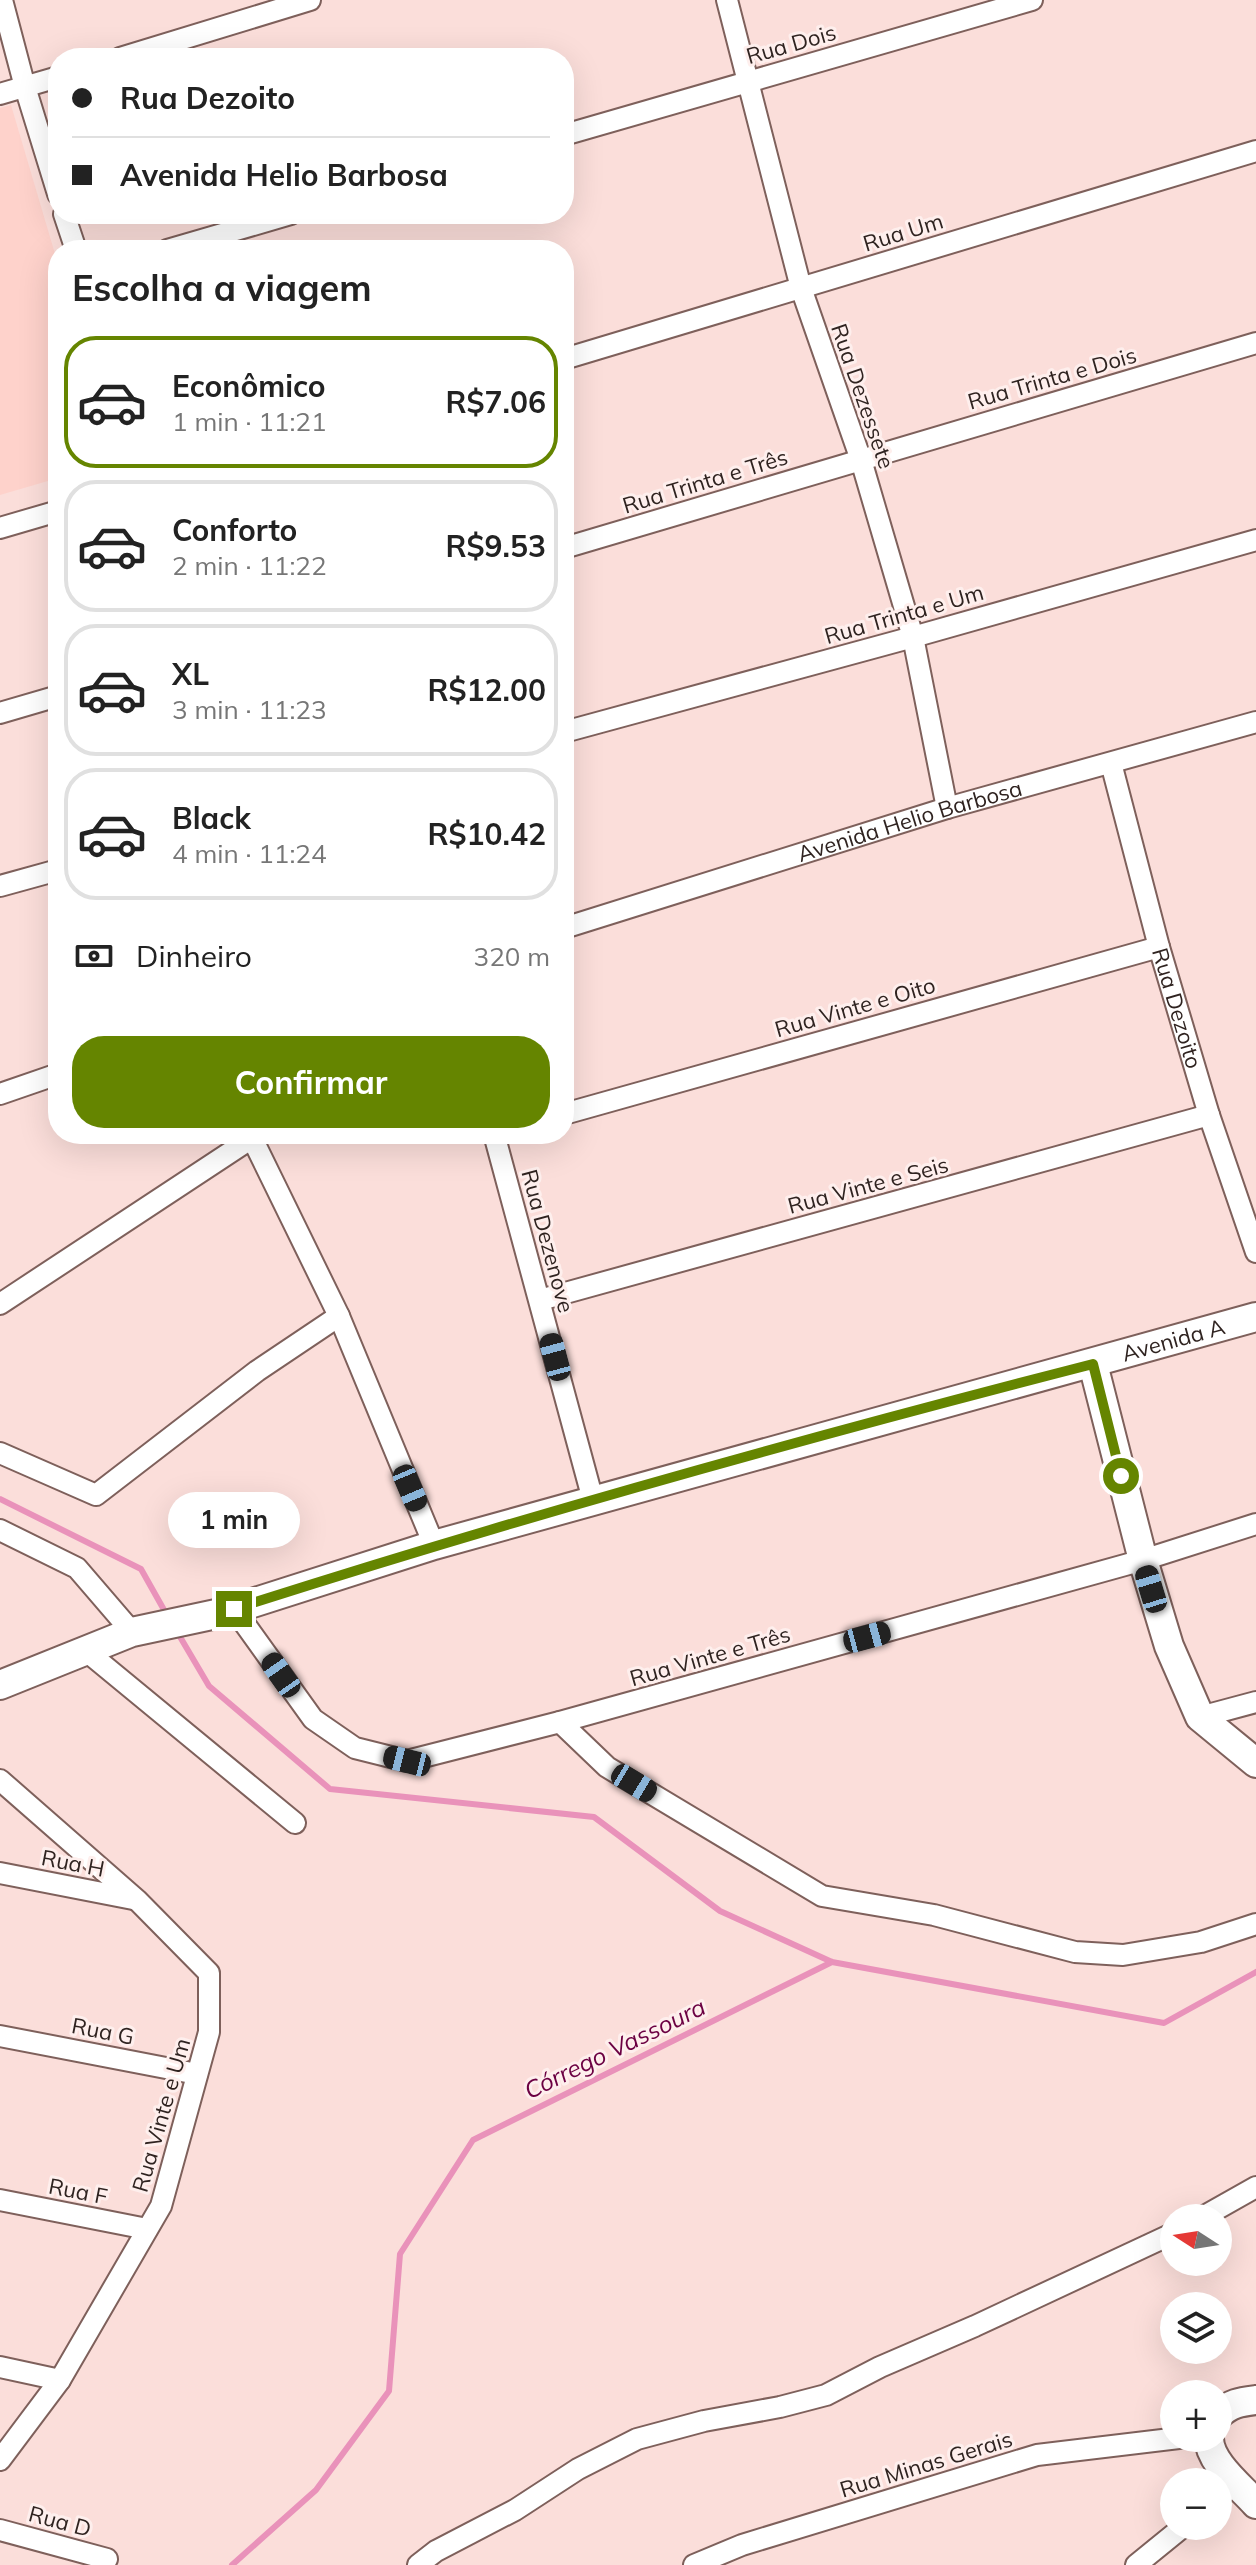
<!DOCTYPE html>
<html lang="pt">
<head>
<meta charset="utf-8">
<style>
  :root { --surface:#fff; --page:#f6f6f6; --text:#222; --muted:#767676; --line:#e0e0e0; --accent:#658500 }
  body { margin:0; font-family:Mulish,sans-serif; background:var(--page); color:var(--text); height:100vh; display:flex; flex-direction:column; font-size:30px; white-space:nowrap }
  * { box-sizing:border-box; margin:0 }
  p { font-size:26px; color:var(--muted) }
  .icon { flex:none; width:44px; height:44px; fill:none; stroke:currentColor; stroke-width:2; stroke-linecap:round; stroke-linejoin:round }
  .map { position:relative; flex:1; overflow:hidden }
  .drawer { position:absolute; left:48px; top:240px; width:526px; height:904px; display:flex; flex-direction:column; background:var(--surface); border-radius:32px; box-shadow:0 8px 32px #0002 }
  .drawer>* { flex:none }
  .top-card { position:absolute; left:48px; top:48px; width:526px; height:176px; border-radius:32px; box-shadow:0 8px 32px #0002; display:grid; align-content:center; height:176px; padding:0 24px; background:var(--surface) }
  .needle { width:52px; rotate:282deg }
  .controls { position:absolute; left:1160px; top:2204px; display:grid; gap:16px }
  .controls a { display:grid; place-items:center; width:72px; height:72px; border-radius:50%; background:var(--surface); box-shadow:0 8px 32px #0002; font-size:40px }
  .end { position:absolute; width:36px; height:36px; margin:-18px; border:10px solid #658500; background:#fff; box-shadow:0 0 0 4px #fff }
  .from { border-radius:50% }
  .bubble { position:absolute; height:56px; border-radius:28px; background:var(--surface); box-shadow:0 8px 32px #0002; font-size:26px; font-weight:700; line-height:56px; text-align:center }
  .car { position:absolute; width:24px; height:48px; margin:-24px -12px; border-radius:10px; box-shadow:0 0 6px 2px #0007; background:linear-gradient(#222 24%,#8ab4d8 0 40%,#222 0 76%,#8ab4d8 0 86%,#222 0) }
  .top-card b { display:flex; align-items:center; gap:28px; height:76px; font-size:30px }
  .top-card b+b { border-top:2px solid var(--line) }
  .top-card i { width:20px; height:20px; background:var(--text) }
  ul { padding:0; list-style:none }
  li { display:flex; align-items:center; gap:24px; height:132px; margin:0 16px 12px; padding:0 8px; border:4px solid var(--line); border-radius:32px }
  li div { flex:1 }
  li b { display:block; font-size:30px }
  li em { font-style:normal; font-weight:700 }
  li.active { border-color:var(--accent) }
  li>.icon { width:72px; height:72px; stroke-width:1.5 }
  h2 { padding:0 24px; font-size:36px; line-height:96px }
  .pay { display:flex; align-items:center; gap:20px; height:88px; padding:0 24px; font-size:30px }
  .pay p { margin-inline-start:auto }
  .primary-button { display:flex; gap:16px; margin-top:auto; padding:16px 24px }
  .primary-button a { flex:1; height:92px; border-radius:32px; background:var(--accent); color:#fff; font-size:32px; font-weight:700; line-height:92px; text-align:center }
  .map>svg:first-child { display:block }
  .built { fill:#fed2cb }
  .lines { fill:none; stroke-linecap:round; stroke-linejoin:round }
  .stream { stroke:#e992ba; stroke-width:6 }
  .street-casing { stroke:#7e605b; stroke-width:24 }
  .secondary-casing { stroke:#7e605b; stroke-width:32 }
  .street { stroke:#fff; stroke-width:20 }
  .secondary { stroke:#fff; stroke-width:28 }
  .route { stroke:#658500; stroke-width:10 }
  .labels { text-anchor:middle; stroke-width:6; stroke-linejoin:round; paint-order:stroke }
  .street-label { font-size:22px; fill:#2f2320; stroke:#feefed }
  .water-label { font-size:24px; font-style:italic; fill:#6b0042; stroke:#feefed }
</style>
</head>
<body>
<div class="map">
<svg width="1256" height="2565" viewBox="0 0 1256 2565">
  <rect width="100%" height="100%" fill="#fbdeda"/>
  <path class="built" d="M11 105 58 264V478L0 495V108Z"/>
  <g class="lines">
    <path class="stream" d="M0 1499 141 1569 168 1617
      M176 1630 209 1686 330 1789 594 1817 720 1911 832 1962 1164 2023 1256 1972
      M232 2565 316 2490 389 2391 400 2254 473 2140 832 1962"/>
    <g class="street-casing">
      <g id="street">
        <path d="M2 0 25 87 58 194"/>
        <path d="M727 0 801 288 861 460 913 637 947 808"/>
        <path d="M120 58 310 0"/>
        <path d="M0 94 58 77"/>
        <path d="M564 135 1032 0"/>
        <path d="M64 214 76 250"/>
        <path d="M167 250 291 214"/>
        <path d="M564 359 1256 151"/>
        <path d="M0 528 58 511"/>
        <path d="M564 548 1256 343"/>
        <path d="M0 713 58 696"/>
        <path d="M564 732 913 637 1256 540"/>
        <path id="s1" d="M1111 763 1159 947 1209 1115 1256 1252"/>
        <path d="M0 886 58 870"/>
        <path id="s2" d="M564 928 947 808 1256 722"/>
        <path d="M0 1094 58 1074"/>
        <path d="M564 1114 1159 947"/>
        <path d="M250 1134 339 1316 434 1545"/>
        <path d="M494 1134 593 1500"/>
        <path d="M540 1300 1209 1115"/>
        <path d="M0 1304 252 1138"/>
        <path d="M0 1453 96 1495 257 1371 339 1316"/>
        <path d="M0 1530 77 1568 132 1632"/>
        <path d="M234 1609 313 1719 355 1748 407 1761 560 1722 1143 1560 1256 1524"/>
        <path d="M85 1650 295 1823"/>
        <path d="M1200 1717 1256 1702"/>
        <path d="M560 1722 607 1767 822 1896 934 1915 1075 1952 1123 1955 1201 1942 1256 1924"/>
        <path d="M0 1780 137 1900 209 1973V2032L161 2206 60 2380 0 2460"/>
        <path d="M0 1873 133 1899"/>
        <path d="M0 2036 197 2074"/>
        <path d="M0 2200 147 2229"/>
        <path d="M1201 2218 1256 2187"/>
        <path d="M0 2367 60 2380"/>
        <path d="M1218 2498 1237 2482"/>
        <path d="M0 2530 107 2559"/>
        <path d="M418 2565 436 2551 515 2510 578 2469 637 2439 704 2421 780 2407 826 2395 880 2367 975 2326 1174 2233"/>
        <path d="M694 2565 742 2545 1037 2455 1179 2438"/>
        <path d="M1136 2565 1184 2526"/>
      </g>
    </g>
    <g class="secondary-casing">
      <g id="secondary">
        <path d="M1093 1364 1143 1560 1169 1646 1200 1717 1256 1763"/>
        <path id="s3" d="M0 1685 132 1632 221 1613 434 1545 1256 1317"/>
        <path d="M1218 2415C1231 2403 1240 2402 1256 2400"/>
        <path d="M1209 2438C1209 2462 1240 2486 1256 2504"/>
      </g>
    </g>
    <use href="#street" class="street"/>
    <use href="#secondary" class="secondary"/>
  </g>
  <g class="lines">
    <path class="route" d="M234 1609C517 1518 805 1438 1093 1364L1121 1476"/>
  </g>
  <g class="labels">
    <g class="street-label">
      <text transform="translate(791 44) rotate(-16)" y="8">Rua Dois</text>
      <text transform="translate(903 232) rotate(-17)" y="8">Rua Um</text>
      <text transform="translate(1052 378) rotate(-16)" y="8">Rua Trinta e Dois</text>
      <text transform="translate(863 396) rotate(71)" y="8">Rua Dezessete</text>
      <text transform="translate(705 481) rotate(-17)" y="8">Rua Trinta e Três</text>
      <text transform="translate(904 614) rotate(-16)" y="8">Rua Trinta e Um</text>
      <text dy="8" stroke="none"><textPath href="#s2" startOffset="362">Avenida Helio Barbosa</textPath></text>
      <text transform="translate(855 1007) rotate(-16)" y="8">Rua Vinte e Oito</text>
      <text dy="8" stroke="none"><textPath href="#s1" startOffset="254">Rua Dezoito</textPath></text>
      <text transform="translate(868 1185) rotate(-15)" y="8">Rua Vinte e Seis</text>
      <text transform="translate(548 1241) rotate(75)" y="8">Rua Dezenove</text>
      <text dy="8" stroke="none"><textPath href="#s3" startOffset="1224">Avenida A</textPath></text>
      <text transform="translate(710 1656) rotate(-16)" y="8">Rua Vinte e Três</text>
      <text transform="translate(73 1863) rotate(11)" y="8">Rua H</text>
      <text transform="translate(103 2031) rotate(11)" y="8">Rua G</text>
      <text transform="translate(161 2115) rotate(-74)" y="8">Rua Vinte e Um</text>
      <text transform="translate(78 2191) rotate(11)" y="8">Rua F</text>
      <text transform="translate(926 2464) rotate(-17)" y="8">Rua Minas Gerais</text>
      <text transform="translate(60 2521) rotate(15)" y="8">Rua D</text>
    </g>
    <g class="water-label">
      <text transform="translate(615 2049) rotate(-26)" y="8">Córrego Vassoura</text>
    </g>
  </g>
</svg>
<div class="controls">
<a><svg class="needle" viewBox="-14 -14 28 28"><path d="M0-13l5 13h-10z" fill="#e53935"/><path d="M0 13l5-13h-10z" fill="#767676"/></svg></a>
<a><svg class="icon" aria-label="layers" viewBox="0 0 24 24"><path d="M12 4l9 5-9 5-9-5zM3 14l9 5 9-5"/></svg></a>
<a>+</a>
<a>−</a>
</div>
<i class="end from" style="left:1121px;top:1476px"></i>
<i class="end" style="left:234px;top:1609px"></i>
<div class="bubble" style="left:168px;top:1492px;width:132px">1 min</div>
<i class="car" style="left:555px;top:1357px;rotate:345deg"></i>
<i class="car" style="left:410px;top:1488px;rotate:157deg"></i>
<i class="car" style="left:1151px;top:1589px;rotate:343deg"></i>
<i class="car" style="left:867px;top:1637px;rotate:75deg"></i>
<i class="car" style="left:281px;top:1675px;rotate:325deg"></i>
<i class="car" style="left:407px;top:1761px;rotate:284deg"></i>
<i class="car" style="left:634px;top:1783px;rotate:121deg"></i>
<div class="top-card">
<b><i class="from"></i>Rua Dezoito</b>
<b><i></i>Avenida Helio Barbosa</b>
</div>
<section class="drawer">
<h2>Escolha a viagem</h2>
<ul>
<li class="active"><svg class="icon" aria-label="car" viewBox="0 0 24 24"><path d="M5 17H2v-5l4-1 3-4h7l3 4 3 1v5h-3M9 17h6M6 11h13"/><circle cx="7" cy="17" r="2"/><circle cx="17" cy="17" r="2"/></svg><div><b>Econômico</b><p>1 min · 11:21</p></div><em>R$7.06</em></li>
<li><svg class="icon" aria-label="car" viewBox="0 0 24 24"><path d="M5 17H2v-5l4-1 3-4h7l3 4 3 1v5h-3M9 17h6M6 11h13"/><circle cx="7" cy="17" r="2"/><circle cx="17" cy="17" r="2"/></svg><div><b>Conforto</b><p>2 min · 11:22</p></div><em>R$9.53</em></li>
<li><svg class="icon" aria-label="car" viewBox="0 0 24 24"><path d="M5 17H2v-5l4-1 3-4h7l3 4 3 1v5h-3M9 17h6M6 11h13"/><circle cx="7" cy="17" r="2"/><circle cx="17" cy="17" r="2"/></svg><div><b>XL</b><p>3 min · 11:23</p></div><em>R$12.00</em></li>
<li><svg class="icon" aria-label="car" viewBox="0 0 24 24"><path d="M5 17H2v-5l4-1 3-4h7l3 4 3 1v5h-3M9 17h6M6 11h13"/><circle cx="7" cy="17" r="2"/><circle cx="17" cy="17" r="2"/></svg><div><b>Black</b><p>4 min · 11:24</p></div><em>R$10.42</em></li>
</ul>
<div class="pay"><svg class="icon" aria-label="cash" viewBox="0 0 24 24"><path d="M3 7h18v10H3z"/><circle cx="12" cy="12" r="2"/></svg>Dinheiro<p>320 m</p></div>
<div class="primary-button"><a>Confirmar</a></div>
</section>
</div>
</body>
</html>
